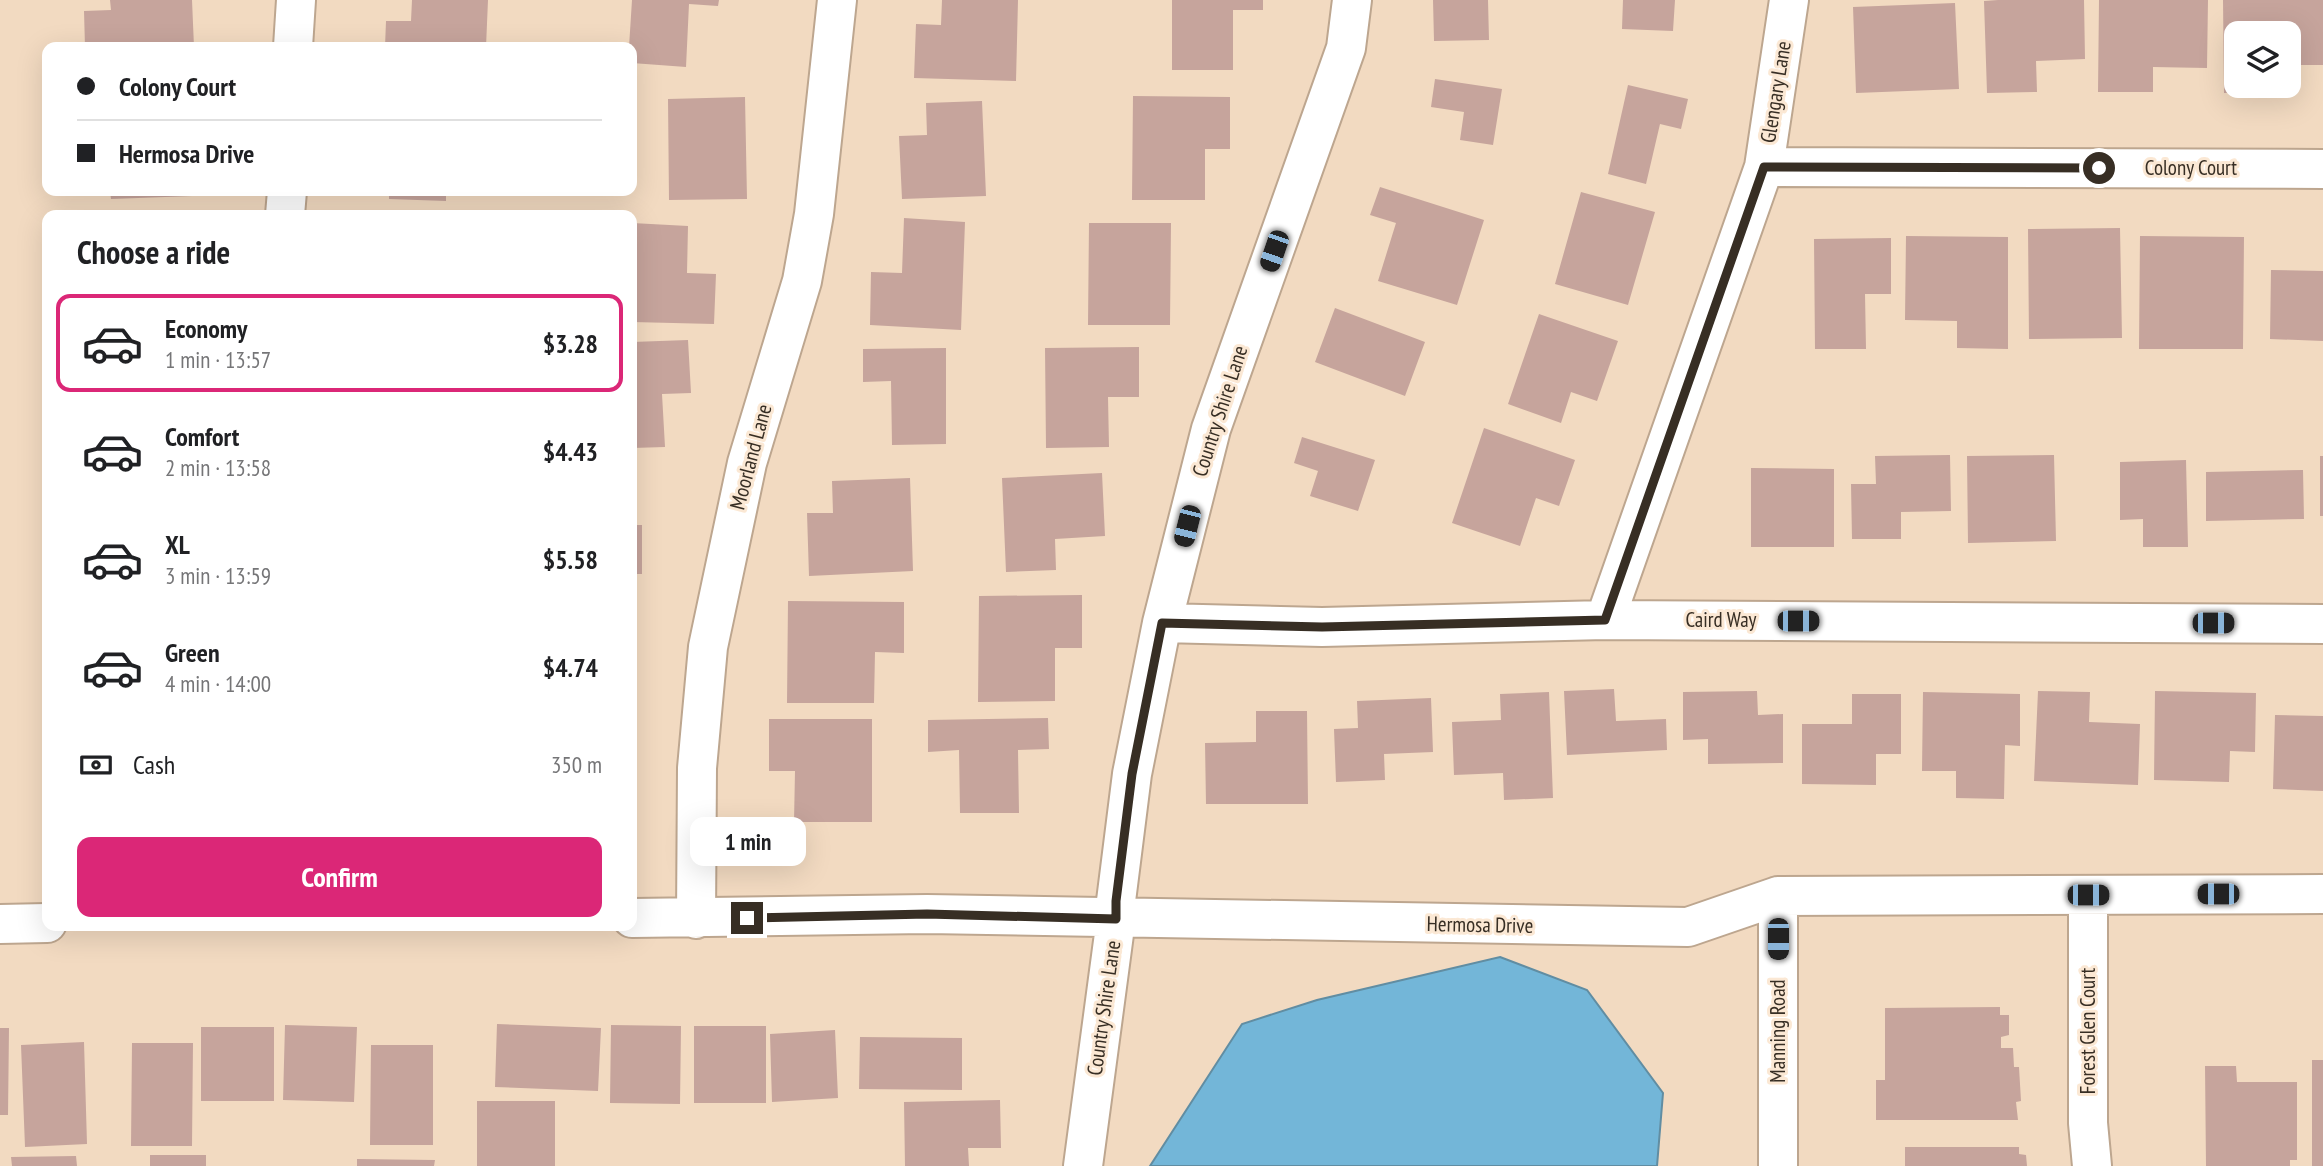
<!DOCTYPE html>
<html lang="en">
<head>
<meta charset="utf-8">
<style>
  :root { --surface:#fff; --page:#f6f6f6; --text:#202124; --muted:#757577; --line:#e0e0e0; --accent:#db2777 }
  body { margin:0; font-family:"PT Sans Narrow",sans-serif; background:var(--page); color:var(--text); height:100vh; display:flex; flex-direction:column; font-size:26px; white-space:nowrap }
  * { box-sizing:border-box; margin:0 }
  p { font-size:23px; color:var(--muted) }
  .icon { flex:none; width:38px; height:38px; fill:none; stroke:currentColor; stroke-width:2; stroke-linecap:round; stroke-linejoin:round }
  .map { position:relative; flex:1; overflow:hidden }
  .drawer { position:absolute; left:42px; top:210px; width:595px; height:721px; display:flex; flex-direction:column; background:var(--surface); border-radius:14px; box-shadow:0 7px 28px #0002 }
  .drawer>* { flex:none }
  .guide { position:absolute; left:42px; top:42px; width:595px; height:154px; border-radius:14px; box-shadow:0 7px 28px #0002; display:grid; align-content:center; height:154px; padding:0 35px; background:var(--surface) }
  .buttons { position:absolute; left:2224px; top:21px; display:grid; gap:14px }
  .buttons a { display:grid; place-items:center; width:77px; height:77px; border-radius:14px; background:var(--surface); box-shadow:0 7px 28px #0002; font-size:35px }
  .end { position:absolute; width:32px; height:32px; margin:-16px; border:9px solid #372e24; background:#fff; box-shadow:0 0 0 4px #fff }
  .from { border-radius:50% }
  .bubble { position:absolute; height:49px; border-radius:14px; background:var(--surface); box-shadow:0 7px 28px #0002; font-size:23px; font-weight:700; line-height:49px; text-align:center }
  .car { position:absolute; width:21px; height:42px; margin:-21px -10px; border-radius:9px; box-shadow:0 0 5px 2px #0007; background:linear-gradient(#222 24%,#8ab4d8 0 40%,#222 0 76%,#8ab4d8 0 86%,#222 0) }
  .guide b { display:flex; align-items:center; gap:24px; height:66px; font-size:26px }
  .guide b+b { border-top:2px solid var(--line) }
  .guide i { width:18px; height:18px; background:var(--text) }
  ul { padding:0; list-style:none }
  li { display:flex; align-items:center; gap:21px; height:98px; margin:0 14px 10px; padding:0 21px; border:4px solid transparent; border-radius:14px }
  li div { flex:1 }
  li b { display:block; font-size:26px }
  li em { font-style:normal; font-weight:700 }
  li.on { border-color:var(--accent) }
  li>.icon { width:63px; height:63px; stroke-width:1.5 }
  h2 { padding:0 35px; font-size:32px; line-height:84px }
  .pay { display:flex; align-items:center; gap:18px; height:77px; padding:0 35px; font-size:26px }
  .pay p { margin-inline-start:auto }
  .action { display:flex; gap:14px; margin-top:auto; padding:14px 35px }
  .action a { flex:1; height:80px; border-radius:14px; background:var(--accent); color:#fff; font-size:28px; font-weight:700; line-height:80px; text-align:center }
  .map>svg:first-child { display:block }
  .water { fill:#73b6d8; stroke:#618da2; stroke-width:2 }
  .building { fill:#c6a49c }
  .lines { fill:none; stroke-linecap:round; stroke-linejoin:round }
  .street-casing { stroke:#bda68f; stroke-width:42 }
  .street { stroke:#fff; stroke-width:38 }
  .route { stroke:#372e24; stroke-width:9 }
  .labels { text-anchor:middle; stroke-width:6; stroke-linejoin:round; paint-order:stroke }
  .street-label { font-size:21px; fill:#372e24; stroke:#fbe8d4 }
</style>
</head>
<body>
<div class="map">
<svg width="2323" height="1166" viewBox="0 0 2323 1166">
  <rect width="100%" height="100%" fill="#f2dac1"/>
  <path class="water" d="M1500 957 1587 990 1663 1093 1657 1166H1150L1242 1024 1317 1000Z"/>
  <path class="building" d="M110 0H192L194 47H85L84 11 111 10Z
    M412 0H488L486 47H385L386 21H411Z
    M632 0H719L718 6 689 4 686 67 632 63V47H629Z
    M942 0H1018L1016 81 914 78 916 24 941 25Z
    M1172 0H1263V10H1233V70H1172Z
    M1433 0H1488L1489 40 1434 41Z
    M1623 0H1675L1673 31 1622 29Z
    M1998 0H2084L2085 59 2036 61 2037 92 1987 93 1984 1Z
    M2099 0H2208L2207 68 2153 67V92H2098Z
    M2223 0H2323V65H2289V33H2236V86H2276V92L2224 93Z
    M1955 3 1959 89 1856 93 1853 7Z
    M1435 79 1502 89 1493 145 1460 140 1464 112 1431 107Z
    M1628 85 1688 99 1681 129 1660 124 1646 184 1608 174Z
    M1133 96 1230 97V149H1205V200H1132Z
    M745 97 747 199 669 200 668 99Z
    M982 101 986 196 902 199 899 136 927 135 926 103Z
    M1380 187 1484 220 1457 305 1378 281 1396 223 1370 215Z
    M110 191H192V196L111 199Z
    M389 191H446V201L389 199Z
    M1581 192 1655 212 1628 305 1555 284Z
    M904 218 965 222 961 330 870 325 871 272 902 273Z
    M632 223 688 226 687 273 716 274 714 324 632 322Z
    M1089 223H1171L1170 325H1088Z
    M2120 228 2122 338 2029 339 2028 229Z
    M1906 236 2008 237V349L1957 348V321L1905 320Z
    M2140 236 2244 237 2243 349H2139Z
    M1891 238V294H1865L1866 349H1815L1814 239Z
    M2271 270 2323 271V341L2270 339Z
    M1335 308 1425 342 1405 396 1315 362Z
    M1539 314 1618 341 1597 401 1571 392 1561 423 1508 404Z
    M688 340 691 393 662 394 665 447 632 448V342Z
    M1139 347V397H1108L1109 447 1046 448 1045 348Z
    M946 348V444L892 445 891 381 863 382V349Z
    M1484 428 1575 460 1559 506 1536 498 1520 546 1452 523Z
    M1302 437 1375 460 1358 511 1310 496 1318 471 1294 463Z
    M1950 455 1951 511 1901 512V539H1852L1851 484H1876L1875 456Z
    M2054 455 2056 541 1968 543 1967 456Z
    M2320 456H2323V516H2320Z
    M2186 460 2188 547H2143V519L2120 520V462Z
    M1751 468 1834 469V547H1751Z
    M2303 470 2304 519 2206 521V472Z
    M1102 473 1105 536 1055 539 1056 570 1006 572 1002 478Z
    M910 478 913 571 809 576 807 513H833L832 481Z
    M632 525H642V574H632Z
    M1082 595V648H1055V701L978 702 979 596Z
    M788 601 904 602V653L875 652 874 703H787Z
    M1614 689 1616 721 1666 719 1667 750 1567 755 1564 691Z
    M1757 691 1758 715 1783 714V763L1708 764V739L1683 740V692Z
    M2038 691 2090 692 2089 722 2140 724 2138 785 2034 781Z
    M2155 691 2256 693 2255 752 2230 751 2229 782 2154 780Z
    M1549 692 1553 798 1504 800 1503 773 1454 775 1452 722 1501 720 1500 694Z
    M1923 692 2020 694V746L2005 745 2004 799 1956 798V771H1922Z
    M1852 694H1901V754H1876V785L1802 784V724H1852Z
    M1431 698 1433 752 1384 754 1385 780 1336 782 1334 729 1358 728 1357 701Z
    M1256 711H1307L1308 804H1206L1205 743 1256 742Z
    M2275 715 2323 716V791L2273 789Z
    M1048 718 1049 749 1018 750 1019 813H960L959 750 928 752V720Z
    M769 719H872V822H794L795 771H769Z
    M2000 1007V1015H2009V1035L2001 1037V1048H2013L2014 1067H2019L2021 1101 2016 1102 2018 1120H1876V1080H1885V1008Z
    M497 1024 601 1028 598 1091 495 1087Z
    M285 1025 357 1027 354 1102 283 1100Z
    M611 1025 681 1026 680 1104 610 1103Z
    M694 1026H766V1103H694Z
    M201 1027H274V1101H201Z
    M0 1028H9L8 1115H0Z
    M835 1030 838 1098 772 1102 770 1034Z
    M860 1037 962 1038V1090L859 1089Z
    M84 1042 87 1144 25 1147 21 1045Z
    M132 1043H193L192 1146H131Z
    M371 1045H433V1145H370Z
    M2312 1060H2323V1166H2312Z
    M2205 1066H2236L2237 1082H2297V1160H2290V1166H2206Z
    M1000 1100 1001 1148H968L969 1166H905L904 1102Z
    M477 1101H555V1166H477Z
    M1905 1147H2019V1154L2026 1155 2027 1166H1905Z
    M150 1155H206V1166H150Z
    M76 1156 77 1166H12L11 1157Z
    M357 1159 435 1160 434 1166H357Z"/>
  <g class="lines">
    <g class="street-casing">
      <path id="street" d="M293 47 296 0
        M1764 167 2323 169
        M285 215 287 191
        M1605 620 1764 167 1789 0
        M1162 623 1322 627 1605 620 2323 624
        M2088 895V1123L2092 1166
        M1778 896V1166
        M632 918 927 914 1688 927 1778 896 2323 894
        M696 919 697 768 708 647 747 463 802 281 814 214 837 0
        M0 924 47 923
        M1083 1166 1116 919V901L1132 774 1162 623 1211 429 1346 48 1352 0"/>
    </g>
    <use href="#street" class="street"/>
  </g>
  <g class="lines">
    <path class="route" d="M747 918 927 914 1116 919V901L1132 774 1162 623 1322 627 1605 620 1764 167 2099 168"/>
  </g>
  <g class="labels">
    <g class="street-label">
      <text transform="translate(1776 92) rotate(-81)" y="7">Glengary Lane</text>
      <text x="2191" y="175">Colony Court</text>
      <text transform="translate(1220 411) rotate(-72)" y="7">Country Shire Lane</text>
      <text transform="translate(751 457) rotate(-75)" y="7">Moorland Lane</text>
      <text x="1721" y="627">Caird Way</text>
      <text transform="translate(1480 925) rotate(1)" y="7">Hermosa Drive</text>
      <text transform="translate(1104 1008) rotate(-82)" y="7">Country Shire Lane</text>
      <text transform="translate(1778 1031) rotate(-90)" y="7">Manning Road</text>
      <text transform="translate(2088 1031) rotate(-90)" y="7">Forest Glen Court</text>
    </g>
  </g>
</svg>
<div class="buttons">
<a><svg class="icon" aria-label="layers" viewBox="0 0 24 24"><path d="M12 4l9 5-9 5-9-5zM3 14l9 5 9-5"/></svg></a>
</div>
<i class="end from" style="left:2099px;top:168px"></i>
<i class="end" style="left:747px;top:918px"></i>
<div class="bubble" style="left:690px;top:817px;width:116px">1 min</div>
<i class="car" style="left:1274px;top:251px;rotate:199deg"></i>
<i class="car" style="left:1187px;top:526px;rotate:194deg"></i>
<i class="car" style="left:1798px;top:621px;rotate:90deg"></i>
<i class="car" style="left:2213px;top:623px;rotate:90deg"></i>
<i class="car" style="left:2218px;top:894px;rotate:270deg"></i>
<i class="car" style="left:2088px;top:895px;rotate:90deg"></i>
<i class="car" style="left:1778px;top:939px;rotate:180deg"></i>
<div class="guide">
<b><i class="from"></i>Colony Court</b>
<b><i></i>Hermosa Drive</b>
</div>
<section class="drawer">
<h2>Choose a ride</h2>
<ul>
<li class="on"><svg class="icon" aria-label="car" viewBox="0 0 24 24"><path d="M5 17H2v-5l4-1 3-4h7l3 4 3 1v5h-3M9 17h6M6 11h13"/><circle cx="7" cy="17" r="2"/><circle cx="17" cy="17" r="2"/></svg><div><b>Economy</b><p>1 min · 13:57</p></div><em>$3.28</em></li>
<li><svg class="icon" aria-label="car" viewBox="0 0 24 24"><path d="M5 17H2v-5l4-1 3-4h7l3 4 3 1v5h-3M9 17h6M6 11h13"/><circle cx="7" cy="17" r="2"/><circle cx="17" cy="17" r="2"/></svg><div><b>Comfort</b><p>2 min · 13:58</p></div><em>$4.43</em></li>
<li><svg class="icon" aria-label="car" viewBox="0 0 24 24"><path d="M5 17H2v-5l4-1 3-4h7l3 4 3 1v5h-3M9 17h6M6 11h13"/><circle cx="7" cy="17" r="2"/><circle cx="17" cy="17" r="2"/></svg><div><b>XL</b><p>3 min · 13:59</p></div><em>$5.58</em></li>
<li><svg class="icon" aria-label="car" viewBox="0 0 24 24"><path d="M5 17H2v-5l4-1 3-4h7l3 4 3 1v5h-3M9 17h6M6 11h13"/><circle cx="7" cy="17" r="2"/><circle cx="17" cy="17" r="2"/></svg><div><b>Green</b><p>4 min · 14:00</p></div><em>$4.74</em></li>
</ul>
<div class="pay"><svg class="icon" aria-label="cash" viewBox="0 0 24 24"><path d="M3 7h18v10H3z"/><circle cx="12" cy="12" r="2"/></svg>Cash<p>350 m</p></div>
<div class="action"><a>Confirm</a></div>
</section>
</div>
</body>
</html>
